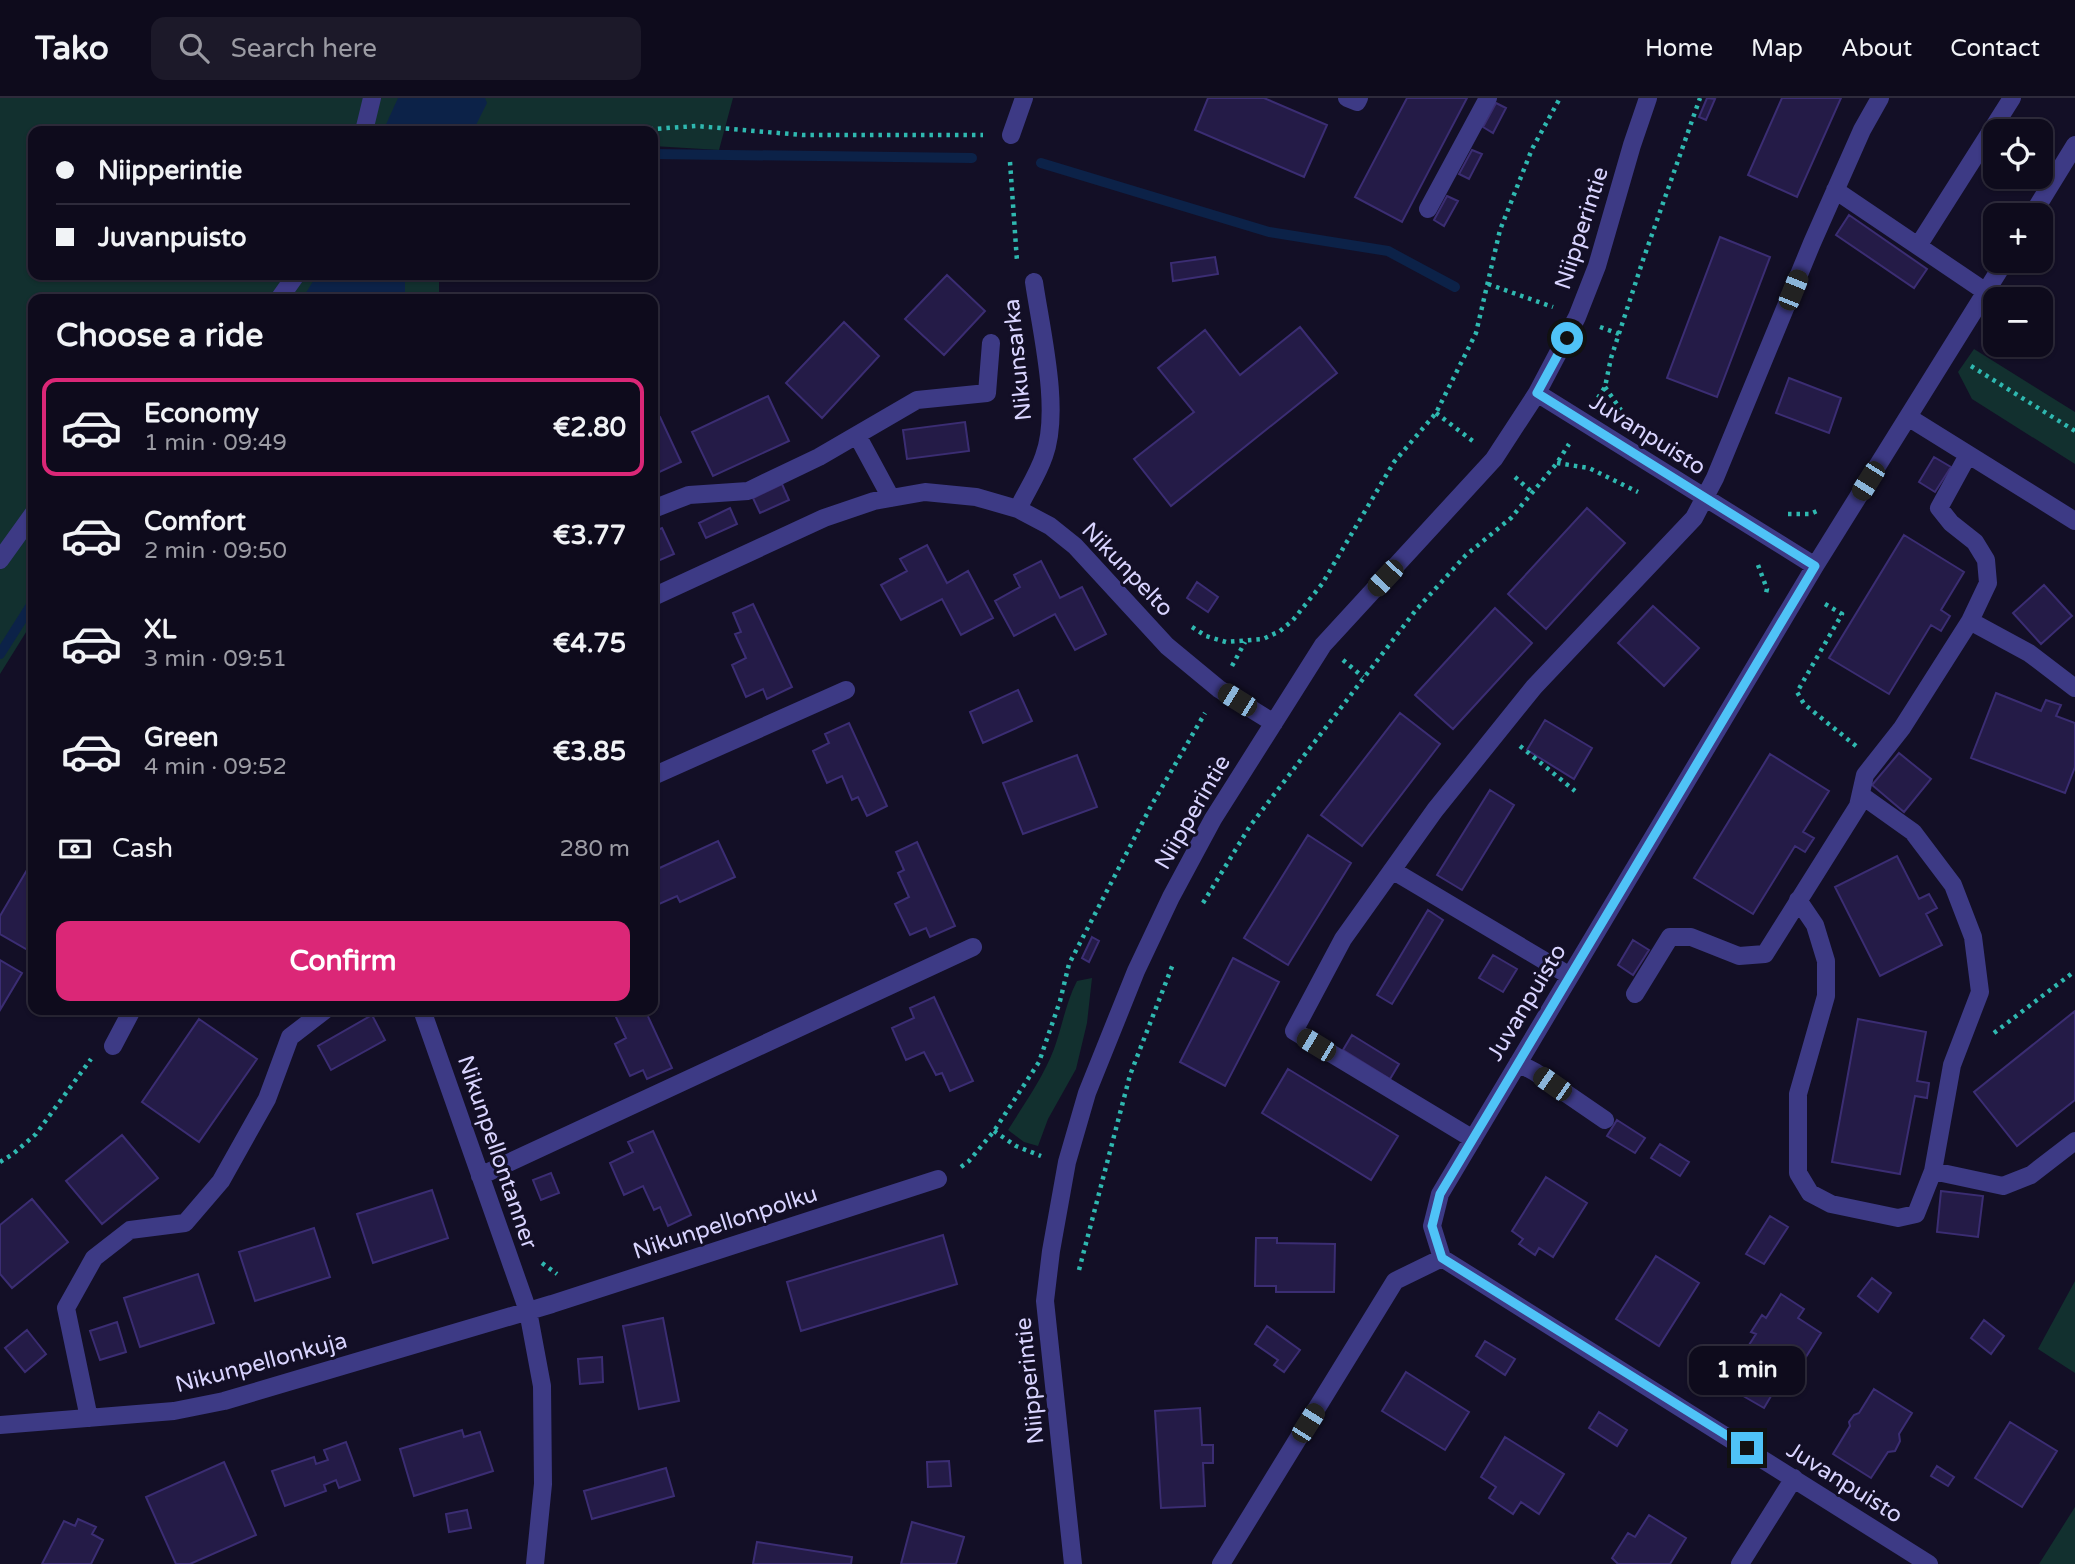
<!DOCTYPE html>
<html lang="en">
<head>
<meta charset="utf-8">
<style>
  :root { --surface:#0e0b1c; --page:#1c1929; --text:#f1f3f6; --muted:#9b9ba3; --line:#2e2b3b; --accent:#db2777 }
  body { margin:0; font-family:"Varela Round",sans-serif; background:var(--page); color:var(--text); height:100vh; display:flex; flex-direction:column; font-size:26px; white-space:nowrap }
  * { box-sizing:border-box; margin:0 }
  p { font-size:23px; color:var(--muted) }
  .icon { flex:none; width:38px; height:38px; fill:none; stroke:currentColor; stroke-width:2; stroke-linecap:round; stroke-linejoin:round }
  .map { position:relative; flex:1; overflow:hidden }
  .drawer { position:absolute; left:28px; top:196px; width:630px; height:721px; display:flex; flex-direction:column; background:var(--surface); border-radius:14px; box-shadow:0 2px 5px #0004,0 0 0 2px var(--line) }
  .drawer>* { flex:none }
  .hud { position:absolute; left:28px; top:28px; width:630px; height:154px; border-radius:14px; box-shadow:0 2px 5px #0004,0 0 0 2px var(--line); display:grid; align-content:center; height:154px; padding:0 28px; background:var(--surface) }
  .controls { position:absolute; left:1983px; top:21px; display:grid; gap:14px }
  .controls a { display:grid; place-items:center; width:70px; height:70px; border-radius:14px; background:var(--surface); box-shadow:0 2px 5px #0004,0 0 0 2px var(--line); font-size:35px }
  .end { position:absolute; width:32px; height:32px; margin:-16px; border:9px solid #4fc3f7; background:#111; box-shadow:0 0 0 4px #111 }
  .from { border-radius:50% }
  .bubble { position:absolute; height:49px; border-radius:14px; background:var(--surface); box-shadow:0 2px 5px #0004,0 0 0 2px var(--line); font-size:23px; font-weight:700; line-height:49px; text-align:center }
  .car { position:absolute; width:21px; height:42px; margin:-21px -10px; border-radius:9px; box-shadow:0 0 5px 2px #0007; background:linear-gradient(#222 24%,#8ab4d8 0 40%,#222 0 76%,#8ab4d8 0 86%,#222 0) }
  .hud b { display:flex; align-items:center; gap:24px; height:66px; font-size:26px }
  .hud b+b { border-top:2px solid var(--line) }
  .hud i { width:18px; height:18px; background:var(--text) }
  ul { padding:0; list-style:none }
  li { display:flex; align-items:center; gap:21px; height:98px; margin:0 14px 10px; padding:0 14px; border:4px solid transparent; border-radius:14px }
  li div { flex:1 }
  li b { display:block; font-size:26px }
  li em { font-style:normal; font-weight:700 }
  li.active { border-color:var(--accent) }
  li>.icon { width:63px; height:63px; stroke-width:1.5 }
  h2 { padding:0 28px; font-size:32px; line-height:84px }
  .pay { display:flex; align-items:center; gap:18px; height:77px; padding:0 28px; font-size:26px }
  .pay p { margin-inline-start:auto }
  .button { display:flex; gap:14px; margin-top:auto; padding:14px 28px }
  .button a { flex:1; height:80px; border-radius:14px; background:var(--accent); color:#fff; font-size:28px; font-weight:700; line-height:80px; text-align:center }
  header { display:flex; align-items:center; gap:42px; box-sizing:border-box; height:98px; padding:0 35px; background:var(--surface); border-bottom:2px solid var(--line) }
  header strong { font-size:33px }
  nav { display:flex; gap:38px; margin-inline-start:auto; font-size:24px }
  .search { width:490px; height:63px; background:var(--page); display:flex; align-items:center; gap:18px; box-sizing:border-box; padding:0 24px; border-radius:14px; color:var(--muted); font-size:26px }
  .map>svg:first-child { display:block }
  .green { fill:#12302f }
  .water { fill:#0c2248 }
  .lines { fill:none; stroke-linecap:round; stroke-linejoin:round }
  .stream { stroke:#0c2248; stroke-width:10 }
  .building { fill:#241b47; stroke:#3b2d73; stroke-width:2 }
  .path { stroke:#2fb8b0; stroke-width:4.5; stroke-dasharray:3.5 5; stroke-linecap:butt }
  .minor { stroke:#3d3a85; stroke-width:18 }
  .route { stroke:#4fc3f7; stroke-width:9 }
  .labels { text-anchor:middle; stroke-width:6; stroke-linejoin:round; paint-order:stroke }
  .street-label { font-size:23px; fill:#d9d4ff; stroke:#130f26 }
</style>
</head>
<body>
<header>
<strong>Tako</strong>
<div class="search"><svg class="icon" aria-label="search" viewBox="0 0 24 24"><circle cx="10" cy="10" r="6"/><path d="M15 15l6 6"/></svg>Search here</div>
<nav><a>Home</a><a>Map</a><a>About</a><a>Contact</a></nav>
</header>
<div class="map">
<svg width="2075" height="1466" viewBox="0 0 2075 1466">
  <rect width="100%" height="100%" fill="#130f26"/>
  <path class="green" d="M0 0H733L719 52 653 48V33H33V177H439V201H33V523L0 576Z
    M1974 251 2075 314V366L1972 301 1958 274Z
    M1092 880 1087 925 1076 971 1048 1021 1038 1048 1024 1044 1008 1032C1024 1006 1043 980 1054 951 1062 929 1066 904 1077 883Z
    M2075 1183V1275L2038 1251Z
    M2075 1409V1466H2039Z"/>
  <path class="water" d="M398 0H485L487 5 473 33H383Z
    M317 177H405V201H302Z"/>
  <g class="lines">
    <path class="stream" d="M653 56 972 60
      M1041 65 1269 134 1388 153 1455 189
      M0 556 33 504"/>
  </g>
  <path class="building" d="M1208 0H1264L1327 27 1304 79 1195 32Z
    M1407 0H1467L1402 124 1355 99Z
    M1707 0 1715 1 1706 22 1699 19Z
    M1782 0H1841L1797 99 1748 77Z
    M1496 5 1506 10 1493 35 1483 29Z
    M1472 52 1482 56 1469 81 1459 76Z
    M1447 98 1458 103 1444 128 1434 122Z
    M1849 117 1927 171 1914 190 1836 137Z
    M1720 139 1770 159 1717 299 1667 280Z
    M1215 159 1218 176 1173 183 1171 165Z
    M947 177 985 213 944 257 905 221Z
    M844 224 879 258 822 320 786 285Z
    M1300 229 1337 275 1171 408 1134 361 1194 314 1158 270 1205 232 1240 277Z
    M1789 280 1841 300 1829 335 1776 315Z
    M768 298 789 343 713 378 692 334Z
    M660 319 681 364 653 377V322Z
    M965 324 969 353 907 361 903 332Z
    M1934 359 1951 369 1935 394 1919 384Z
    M782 386 789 402 760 415 753 400Z
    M730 410 737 426 706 440 699 425Z
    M1587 410 1625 445 1546 531 1508 496Z
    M662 430 674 456 653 465V434Z
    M1904 437 1964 474 1941 512 1950 518 1941 533 1931 527 1889 596 1829 560Z
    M927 447 947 485 968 473 993 520 961 537 942 501 901 522 881 487 907 473 900 461Z
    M1041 463 1060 500 1082 489 1106 536 1075 552 1055 516 1014 538 995 503 1020 489 1014 477Z
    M1197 484 1218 499 1208 514 1187 500Z
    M2044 487 2072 518 2041 546 2013 515Z
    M753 506 792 589 767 601 763 591 746 599 732 567 746 560 735 536 741 534 733 515Z
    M1653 508 1699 550 1664 588 1618 545Z
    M1495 510 1532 545 1453 631 1415 597Z
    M1018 592 1032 623 983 645 970 614Z
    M1996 595 2041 613 2046 602 2061 607 2056 618 2075 625V669L2065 695 1971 660Z
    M1400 615 1440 646 1362 748 1321 717Z
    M1545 622 1592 650 1574 681 1527 652Z
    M849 625 887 708 867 718 858 699 852 702 842 678 827 685 813 653 829 645 825 636Z
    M1899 655 1931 681 1904 714 1872 687Z
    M1770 656 1829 693 1803 734 1814 740 1805 754 1795 748 1753 816 1694 780Z
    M1077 657 1097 709 1023 736 1003 685Z
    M1490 692 1514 707 1462 792 1437 777Z
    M1308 737 1351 765 1288 867 1244 840Z
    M718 743 735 779 680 804 677 798 657 807 653 797V773Z
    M917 744 955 828 930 839 926 830 910 837 895 806 909 799 898 775 904 772 896 754Z
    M1897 758 1919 801 1929 796 1937 810 1926 816 1942 847 1880 878 1835 789Z
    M31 765 33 767V855L0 836V818Z
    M1428 812 1443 822 1392 906 1377 897Z
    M1092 839 1099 843 1089 864 1082 860Z
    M1633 842 1649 852 1633 877 1618 867Z
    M1493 857 1517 871 1503 894 1479 880Z
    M1233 860 1279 884 1225 988 1180 964Z
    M0 862 22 875 0 912Z
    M934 899 973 983 950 993 942 975 936 977 924 954 906 962 892 930 914 920 910 910Z
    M620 912H645L672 970 647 981 643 972 630 978 615 946 626 940 615 917 621 914Z
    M2075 913V1002L2017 1048 1974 994Z
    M372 917 385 942 331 972 318 948Z
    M199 921 257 961 199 1044 142 1004Z
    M1858 921 1926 934 1917 983 1929 985 1927 1000 1915 998 1900 1076 1832 1064Z
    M1352 937 1399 966 1390 981 1343 952Z
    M1288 971 1398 1038 1371 1082 1262 1015Z
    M1617 1022 1645 1040 1635 1055 1607 1038Z
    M653 1033 691 1117 668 1128 660 1109 654 1112 643 1088 624 1097 610 1065 633 1054 628 1044Z
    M122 1037 158 1080 102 1126 66 1083Z
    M1660 1046 1689 1064 1680 1078 1651 1060Z
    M551 1075 559 1095 541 1102 533 1082Z
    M1546 1079 1587 1105 1553 1159 1539 1150 1535 1157 1519 1146 1523 1141 1512 1133Z
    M432 1092 448 1140 373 1165 357 1116Z
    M1941 1093 1983 1098 1978 1139 1937 1134Z
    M32 1101 68 1144 12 1190 0 1176V1127Z
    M1770 1118 1788 1129 1764 1166 1746 1156Z
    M314 1130 330 1179 255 1203 239 1154Z
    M943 1137 957 1186 801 1233 787 1184Z
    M1256 1140H1277V1145L1335 1146 1334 1194H1276V1188H1255Z
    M1656 1158 1699 1185 1659 1248 1616 1221Z
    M198 1176 214 1225 140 1249 124 1200Z
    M1872 1180 1891 1195 1878 1214 1858 1198Z
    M1781 1196 1804 1211 1798 1220 1821 1235 1782 1297 1774 1293 1764 1310 1724 1287 1737 1266 1740 1268 1745 1260 1742 1258 1756 1236 1751 1234 1762 1217 1766 1220Z
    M663 1220 679 1303 639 1311 623 1228Z
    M1984 1222 2004 1238 1991 1256 1971 1240Z
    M117 1224 126 1254 100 1262 90 1233Z
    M1267 1228 1300 1252 1284 1274 1274 1267 1278 1262 1255 1246Z
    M27 1232 46 1256 25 1274 5 1250Z
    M1485 1243 1515 1261 1505 1277 1476 1258Z
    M602 1259 603 1284 580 1286 578 1261Z
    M1406 1274 1469 1314 1445 1352 1382 1313Z
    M1874 1291 1912 1315 1899 1336 1900 1343 1895 1353 1888 1354 1871 1380 1833 1356 1850 1328 1849 1324 1854 1317 1859 1315Z
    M1200 1310 1202 1347H1213V1365H1203L1205 1408 1161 1410 1155 1313Z
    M1599 1314 1627 1332 1617 1348 1589 1330Z
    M2010 1324 2057 1353 2022 1409 1975 1380Z
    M462 1332 464 1339 480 1334 493 1373 414 1398 400 1351Z
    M1505 1339 1564 1376 1539 1416 1521 1404 1513 1416 1489 1400 1496 1389 1481 1379Z
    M346 1344 360 1382 339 1390 336 1382 324 1387 326 1393 285 1408 272 1373 314 1359 316 1366 328 1362 324 1352Z
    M949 1363 951 1388 928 1389 927 1364Z
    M224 1364 256 1437 190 1466H176L146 1399Z
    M1937 1368 1954 1379 1948 1388 1931 1378Z
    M666 1370 674 1398 592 1421 584 1393Z
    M467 1412 471 1430 449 1434 446 1416Z
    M1649 1417 1686 1440 1670 1466H1618L1612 1460 1628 1435 1635 1439Z
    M78 1421 96 1429 92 1436 103 1442 91 1466H42L64 1423 75 1428Z
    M912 1424 964 1439 956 1466H901Z
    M757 1444 852 1459 851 1466H753Z"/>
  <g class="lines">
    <path class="path" d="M624 33 696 28 802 37H983
      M1010 64 1017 163
      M1488 186 1553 209
      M1600 229 1619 236
      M1971 268 2075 333
      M1605 289 1621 312
      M1598 300 1605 289 1611 260 1643 162 1700 0
      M1436 315 1474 344
      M1557 365 1589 370 1638 394
      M1515 379 1533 395
      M1788 416H1810L1817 413
      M1758 467 1767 491 1766 495
      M1825 506 1842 516 1797 594 1804 606 1856 648
      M1192 529 1206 538 1226 544 1263 541 1280 533 1293 522 1322 486 1394 364 1436 315 1476 235 1500 132 1532 51 1560 0
      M1343 562 1363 579
      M1232 568 1245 544
      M1520 648 1575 693
      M1203 805 1250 728 1416 512 1466 457 1511 420 1557 365 1569 346
      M1994 935 2075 873
      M994 1033 1016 1048 1041 1058
      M0 1064 13 1056 36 1036 91 961
      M961 1069 969 1063 994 1033 1039 964 1060 903 1069 866 1151 708 1205 615
      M542 1165 557 1176
      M1079 1172 1130 977 1173 866"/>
    <path class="minor" d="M1347 0 1357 4 1359 0
      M364 33 372 0
      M1011 37 1024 0
      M1835 92 1986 194
      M1428 111 1488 0
      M2032 117 2075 47
      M1918 148 2012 0
      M279 201 296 177
      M1537 295 1815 468
      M1908 319 2075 423
      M857 337 891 400
      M653 411 689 397 748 393 819 359 917 302 987 295 991 245
      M1018 411C1026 394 1038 376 1044 358 1061 313 1041 232 1034 184
      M0 462 33 416
      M653 499 824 420 874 403 925 394 976 399 1018 411 1050 428 1075 448 1167 548 1219 591 1274 625
      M1970 523 2029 555 2075 590
      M653 678 846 592
      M1392 772 1570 878
      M1798 802 1815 827 1826 863V898L1798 996V1075L1810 1095 1831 1106 1898 1120 1916 1116 1933 1073 1952 967 1980 894 1973 839 1953 787 1913 734 1861 697
      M1635 896 1670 839H1691L1739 858 1765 856 1858 708 1865 677 1902 630 1970 523 1988 485 1986 462 1975 444 1951 425 1939 410 1968 357
      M422 912 528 1213 542 1288 543 1386 535 1466
      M113 948 132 912
      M1518 965 1535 974 1605 1022
      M1473 1041 1294 933 1343 841 1435 712 1534 589 1694 420 1715 380 1812 145 1862 32 1880 0
      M1933 1073 2003 1088 2031 1077 2075 1043
      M480 1078 973 849
      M89 1320 66 1210 94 1160 130 1132 185 1125 221 1083 267 1001 290 939 325 912
      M0 1327 174 1313 224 1303 552 1206 938 1081
      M1073 1466 1045 1203 1051 1153 1067 1064 1087 995 1136 873 1171 799 1213 721 1323 547 1494 361 1537 295 1577 219 1597 168 1632 47 1648 0
      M1221 1466 1395 1183 1442 1160
      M1740 1466 1794 1380
      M1929 1466 1442 1160 1432 1128 1440 1096 1815 468 2005 163"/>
  </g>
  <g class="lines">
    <path class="route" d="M1567 240 1537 295 1815 468 1440 1096 1432 1128 1442 1160 1747 1350"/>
  </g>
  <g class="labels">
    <g class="street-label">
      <text transform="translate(1581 130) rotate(-72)" y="8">Niipperintie</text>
      <text transform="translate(1017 262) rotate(-96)" y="8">Nikunsarka</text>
      <text transform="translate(1648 336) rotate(32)" y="8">Juvanpuisto</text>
      <text transform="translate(1128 471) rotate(46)" y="8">Nikunpelto</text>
      <text transform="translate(1192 714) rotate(-60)" y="8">Niipperintie</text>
      <text transform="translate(1526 904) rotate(-59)" y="8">Juvanpuisto</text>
      <text transform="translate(498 1054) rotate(71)" y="8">Nikunpellontanner</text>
      <text transform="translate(725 1124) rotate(-18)" y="8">Nikunpellonpolku</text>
      <text transform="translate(261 1264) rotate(-15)" y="8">Nikunpellonkuja</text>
      <text transform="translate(1029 1283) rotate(-96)" y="8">Niipperintie</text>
      <text transform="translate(1845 1384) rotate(32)" y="8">Juvanpuisto</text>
    </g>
  </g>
</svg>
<div class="controls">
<a><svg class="icon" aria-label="locate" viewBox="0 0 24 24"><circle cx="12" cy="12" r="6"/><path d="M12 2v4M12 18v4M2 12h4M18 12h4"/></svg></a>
<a>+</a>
<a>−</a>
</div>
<i class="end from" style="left:1567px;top:240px"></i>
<i class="end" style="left:1747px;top:1350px"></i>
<div class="bubble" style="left:1689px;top:1248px;width:116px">1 min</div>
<i class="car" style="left:1793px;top:192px;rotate:22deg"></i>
<i class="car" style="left:1868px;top:383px;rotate:212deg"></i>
<i class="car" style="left:1385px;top:480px;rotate:223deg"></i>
<i class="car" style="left:1237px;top:602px;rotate:302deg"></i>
<i class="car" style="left:1316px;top:947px;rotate:301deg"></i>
<i class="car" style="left:1552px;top:986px;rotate:305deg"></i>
<i class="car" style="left:1308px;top:1325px;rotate:32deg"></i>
<div class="hud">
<b><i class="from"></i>Niipperintie</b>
<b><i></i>Juvanpuisto</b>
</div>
<section class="drawer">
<h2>Choose a ride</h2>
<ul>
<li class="active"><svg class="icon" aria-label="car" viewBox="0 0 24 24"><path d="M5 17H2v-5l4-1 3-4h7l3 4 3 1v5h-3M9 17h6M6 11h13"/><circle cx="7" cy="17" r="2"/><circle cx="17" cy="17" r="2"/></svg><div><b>Economy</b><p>1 min · 09:49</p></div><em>€2.80</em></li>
<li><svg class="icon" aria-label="car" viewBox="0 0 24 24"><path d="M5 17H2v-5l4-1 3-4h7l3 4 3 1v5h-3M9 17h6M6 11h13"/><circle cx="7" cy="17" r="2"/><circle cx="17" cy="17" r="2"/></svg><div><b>Comfort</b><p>2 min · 09:50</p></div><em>€3.77</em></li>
<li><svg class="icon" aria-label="car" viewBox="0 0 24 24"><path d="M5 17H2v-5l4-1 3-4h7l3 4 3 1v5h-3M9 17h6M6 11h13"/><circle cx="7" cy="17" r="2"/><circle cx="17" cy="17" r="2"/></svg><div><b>XL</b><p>3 min · 09:51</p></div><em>€4.75</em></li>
<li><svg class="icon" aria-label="car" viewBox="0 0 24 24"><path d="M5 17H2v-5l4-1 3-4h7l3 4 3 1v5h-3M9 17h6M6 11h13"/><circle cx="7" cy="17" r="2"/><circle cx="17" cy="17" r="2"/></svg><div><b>Green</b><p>4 min · 09:52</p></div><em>€3.85</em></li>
</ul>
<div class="pay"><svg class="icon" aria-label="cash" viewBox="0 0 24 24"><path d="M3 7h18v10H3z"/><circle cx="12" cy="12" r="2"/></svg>Cash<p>280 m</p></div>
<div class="button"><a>Confirm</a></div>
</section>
</div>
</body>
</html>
